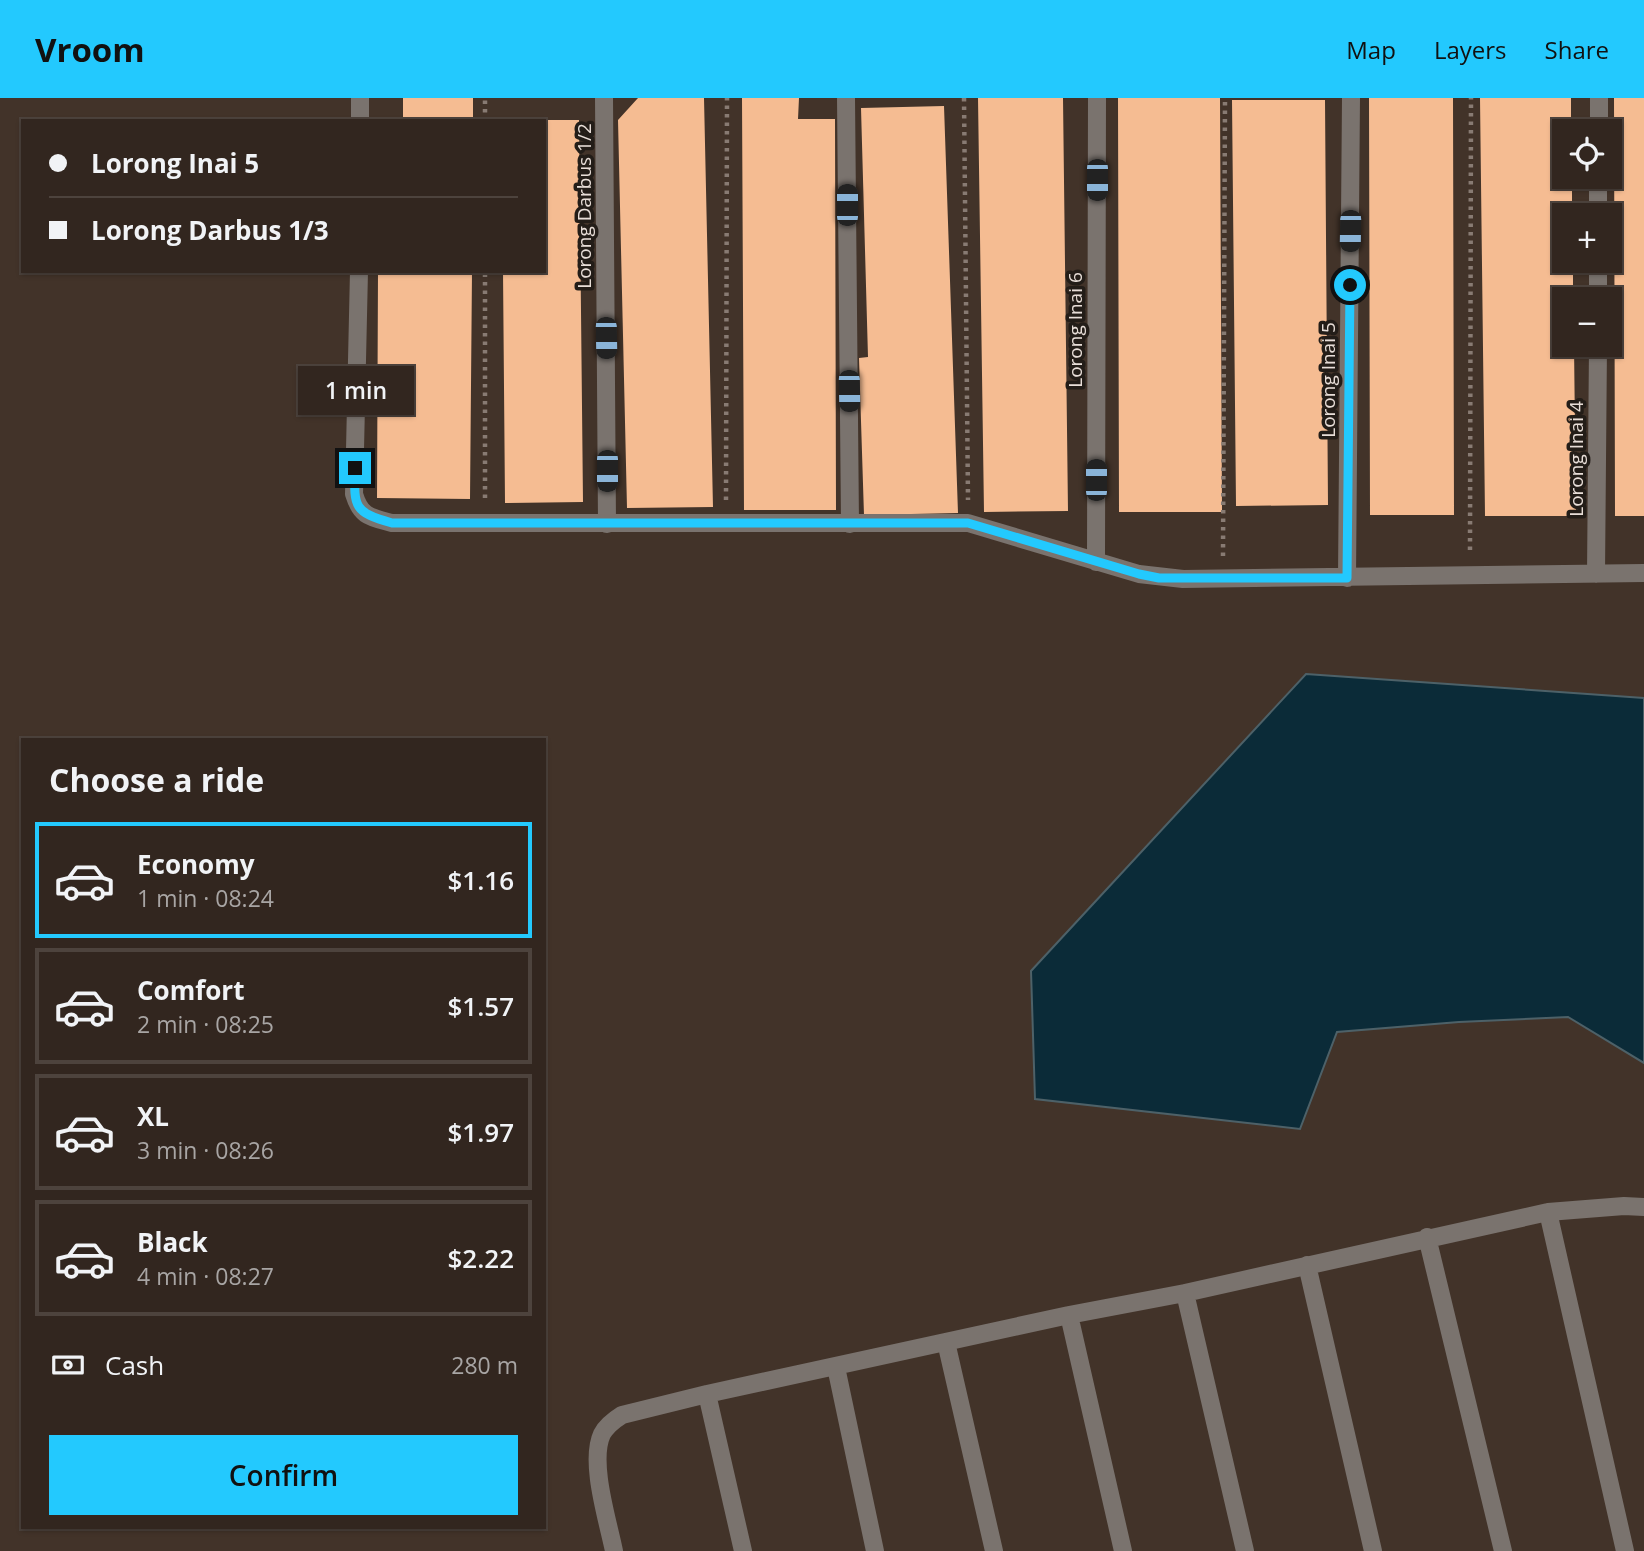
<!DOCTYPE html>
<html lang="en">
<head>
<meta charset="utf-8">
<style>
  :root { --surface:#32261f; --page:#3d322c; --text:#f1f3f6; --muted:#a8a5a4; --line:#4d433d; --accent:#23c9fe }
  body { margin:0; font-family:"Open Sans",sans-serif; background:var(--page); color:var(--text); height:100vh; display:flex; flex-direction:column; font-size:26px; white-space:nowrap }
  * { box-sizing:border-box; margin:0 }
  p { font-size:23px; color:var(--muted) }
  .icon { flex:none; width:38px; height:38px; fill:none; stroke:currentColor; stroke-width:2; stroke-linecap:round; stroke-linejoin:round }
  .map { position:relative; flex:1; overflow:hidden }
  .side { position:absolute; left:21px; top:640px; width:525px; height:791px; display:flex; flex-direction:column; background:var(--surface); border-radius:0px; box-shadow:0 2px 5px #0004,0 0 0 2px var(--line) }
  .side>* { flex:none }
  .top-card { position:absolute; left:21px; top:21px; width:525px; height:154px; border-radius:0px; box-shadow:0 2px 5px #0004,0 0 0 2px var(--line); display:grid; align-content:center; height:154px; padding:0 28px; background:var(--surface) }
  .buttons { position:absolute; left:1552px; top:21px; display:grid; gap:14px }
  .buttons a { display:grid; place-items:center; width:70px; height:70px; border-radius:0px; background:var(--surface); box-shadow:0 2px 5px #0004,0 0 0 2px var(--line); font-size:35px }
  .end { position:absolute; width:32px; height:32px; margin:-16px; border:9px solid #23c9fe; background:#111; box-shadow:0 0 0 4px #111 }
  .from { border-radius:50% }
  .bubble { position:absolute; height:49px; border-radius:0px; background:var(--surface); box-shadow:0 2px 5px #0004,0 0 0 2px var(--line); font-size:23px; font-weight:600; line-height:49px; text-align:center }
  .car { position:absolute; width:21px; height:42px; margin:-21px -10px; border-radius:9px; box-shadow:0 0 5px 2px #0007; background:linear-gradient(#222 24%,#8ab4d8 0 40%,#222 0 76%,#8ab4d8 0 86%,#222 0) }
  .top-card b { display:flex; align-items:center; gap:24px; height:66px; font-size:26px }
  .top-card b+b { border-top:2px solid var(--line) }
  .top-card i { width:18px; height:18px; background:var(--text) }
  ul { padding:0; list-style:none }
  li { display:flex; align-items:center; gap:21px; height:116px; margin:0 14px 10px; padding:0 14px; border:4px solid var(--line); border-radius:0px }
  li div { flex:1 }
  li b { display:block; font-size:26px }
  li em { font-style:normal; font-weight:600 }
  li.selected { border-color:var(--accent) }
  li>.icon { width:63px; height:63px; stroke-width:1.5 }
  h2 { padding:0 28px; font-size:32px; line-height:84px }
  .pay { display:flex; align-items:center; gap:18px; height:77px; padding:0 28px; font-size:26px }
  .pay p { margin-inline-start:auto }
  .cta { display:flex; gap:14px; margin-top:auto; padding:14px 28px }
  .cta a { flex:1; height:80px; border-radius:0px; background:var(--accent); color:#111; font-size:28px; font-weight:600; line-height:80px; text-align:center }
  header { display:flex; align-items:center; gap:42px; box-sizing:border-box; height:98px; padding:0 35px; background:var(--accent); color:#111 }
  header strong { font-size:33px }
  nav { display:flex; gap:38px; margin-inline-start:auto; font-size:24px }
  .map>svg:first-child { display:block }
  .water { fill:#0b2b38; stroke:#4d6168; stroke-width:2 }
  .building { fill:#f5bc92 }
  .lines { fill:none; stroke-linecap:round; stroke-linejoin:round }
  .path { stroke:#887b73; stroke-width:4.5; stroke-dasharray:3.5 5; stroke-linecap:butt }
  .minor { stroke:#7a736e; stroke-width:18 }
  .route { stroke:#23c9fe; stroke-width:9 }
  .labels { text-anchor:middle; stroke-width:7; stroke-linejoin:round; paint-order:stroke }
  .street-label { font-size:19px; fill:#e8ded8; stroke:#231d18 }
</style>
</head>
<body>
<header>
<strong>Vroom</strong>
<nav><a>Map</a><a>Layers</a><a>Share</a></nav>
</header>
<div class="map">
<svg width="1644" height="1453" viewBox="0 0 1644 1453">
  <rect width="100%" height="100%" fill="#423329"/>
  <path class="water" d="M1306 576 1644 600V965L1568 919 1459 924 1337 934 1300 1031 1035 1001 1031 873Z"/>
  <path class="building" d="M403 0H473V23H379V19H403Z
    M638 0H704L713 409 627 410 618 22Z
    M742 0H799L798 21H835L836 412H744Z
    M978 0H1063L1068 413 984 414Z
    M1118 0H1220L1222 414H1119Z
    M1369 0H1453L1454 417H1370Z
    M1480 0H1571V33H1564V79H1572V117H1564V163H1573V201H1564V247H1574L1576 418H1485Z
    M1614 0H1644V418H1615Z
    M1232 2H1325L1328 407 1236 408Z
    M944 8 958 415 864 417 859 260 868 259 861 10Z
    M544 22H579L583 404 505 405 503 173H544Z
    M378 173H472L470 401 377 400Z"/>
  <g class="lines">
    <path class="path" d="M964 0 968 402
      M485 23V0
      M485 400V173
      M726 402 727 0
      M1470 452 1471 0
      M1223 458 1225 0"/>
    <path class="minor" d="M604 0 607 426
      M846 0 850 426
      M360 23V0
      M1599 33V0
      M1598 117V79
      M359 173 354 396C361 419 370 419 392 425H968L1139 476 1183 481 1644 475
      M1598 201V163
      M1096 464 1097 0
      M1596 476 1598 247
      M1347 480 1351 0
      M1548 1114 1625 1453
      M1427 1139 1503 1453
      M1307 1167 1373 1453
      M1185 1195 1245 1453
      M1069 1217 1123 1453
      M946 1244 994 1453
      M836 1269 875 1453
      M707 1296 743 1453
      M614 1453C608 1423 589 1364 602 1336 607 1327 614 1322 622 1317L707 1296 1069 1217 1185 1195 1548 1114 1624 1108 1644 1109"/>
  </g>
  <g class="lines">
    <path class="route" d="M355 370C354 409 353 414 392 425H968L1139 476 1159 480H1347L1350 187"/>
  </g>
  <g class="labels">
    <g class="street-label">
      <text transform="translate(584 108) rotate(-90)" y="7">Lorong Darbus 1/2</text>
      <text transform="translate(1075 232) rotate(-90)" y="7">Lorong Inai 6</text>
      <text transform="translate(1328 282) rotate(-90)" y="7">Lorong Inai 5</text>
      <text transform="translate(1576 361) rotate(-90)" y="7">Lorong Inai 4</text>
    </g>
  </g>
</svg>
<div class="buttons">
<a><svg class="icon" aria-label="locate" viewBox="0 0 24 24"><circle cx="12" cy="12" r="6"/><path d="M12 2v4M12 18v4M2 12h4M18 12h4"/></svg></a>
<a>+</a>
<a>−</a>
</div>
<i class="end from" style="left:1350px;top:187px"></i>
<i class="end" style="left:355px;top:370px"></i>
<div class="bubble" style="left:298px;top:268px;width:116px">1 min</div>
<i class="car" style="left:1097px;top:82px;rotate:180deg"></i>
<i class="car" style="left:847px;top:107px;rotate:0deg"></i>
<i class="car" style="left:1350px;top:133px;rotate:181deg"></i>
<i class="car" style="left:606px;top:240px;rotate:179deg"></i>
<i class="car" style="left:849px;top:293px;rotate:179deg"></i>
<i class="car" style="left:607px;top:373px;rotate:180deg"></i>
<i class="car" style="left:1096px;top:382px;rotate:0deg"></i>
<div class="top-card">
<b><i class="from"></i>Lorong Inai 5</b>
<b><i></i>Lorong Darbus 1/3</b>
</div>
<section class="side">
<h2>Choose a ride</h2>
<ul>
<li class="selected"><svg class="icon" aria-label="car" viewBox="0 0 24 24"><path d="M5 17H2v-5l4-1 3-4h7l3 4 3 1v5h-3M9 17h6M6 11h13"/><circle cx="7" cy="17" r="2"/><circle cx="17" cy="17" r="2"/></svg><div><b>Economy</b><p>1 min · 08:24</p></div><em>$1.16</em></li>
<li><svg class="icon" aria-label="car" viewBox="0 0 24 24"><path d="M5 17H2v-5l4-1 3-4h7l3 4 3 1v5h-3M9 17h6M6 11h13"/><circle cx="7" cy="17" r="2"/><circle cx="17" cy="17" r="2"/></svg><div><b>Comfort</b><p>2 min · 08:25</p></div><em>$1.57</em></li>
<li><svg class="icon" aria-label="car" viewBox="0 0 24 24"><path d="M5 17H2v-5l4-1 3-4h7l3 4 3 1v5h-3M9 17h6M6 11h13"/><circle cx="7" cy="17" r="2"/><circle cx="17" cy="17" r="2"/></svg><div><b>XL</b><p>3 min · 08:26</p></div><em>$1.97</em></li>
<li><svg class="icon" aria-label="car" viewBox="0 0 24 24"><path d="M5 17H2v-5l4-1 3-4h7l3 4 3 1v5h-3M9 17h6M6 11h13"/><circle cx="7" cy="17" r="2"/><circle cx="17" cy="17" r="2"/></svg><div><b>Black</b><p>4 min · 08:27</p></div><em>$2.22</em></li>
</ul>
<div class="pay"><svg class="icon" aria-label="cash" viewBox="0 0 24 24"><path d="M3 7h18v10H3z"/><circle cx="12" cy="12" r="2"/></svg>Cash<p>280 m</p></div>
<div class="cta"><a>Confirm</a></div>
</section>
</div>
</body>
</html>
